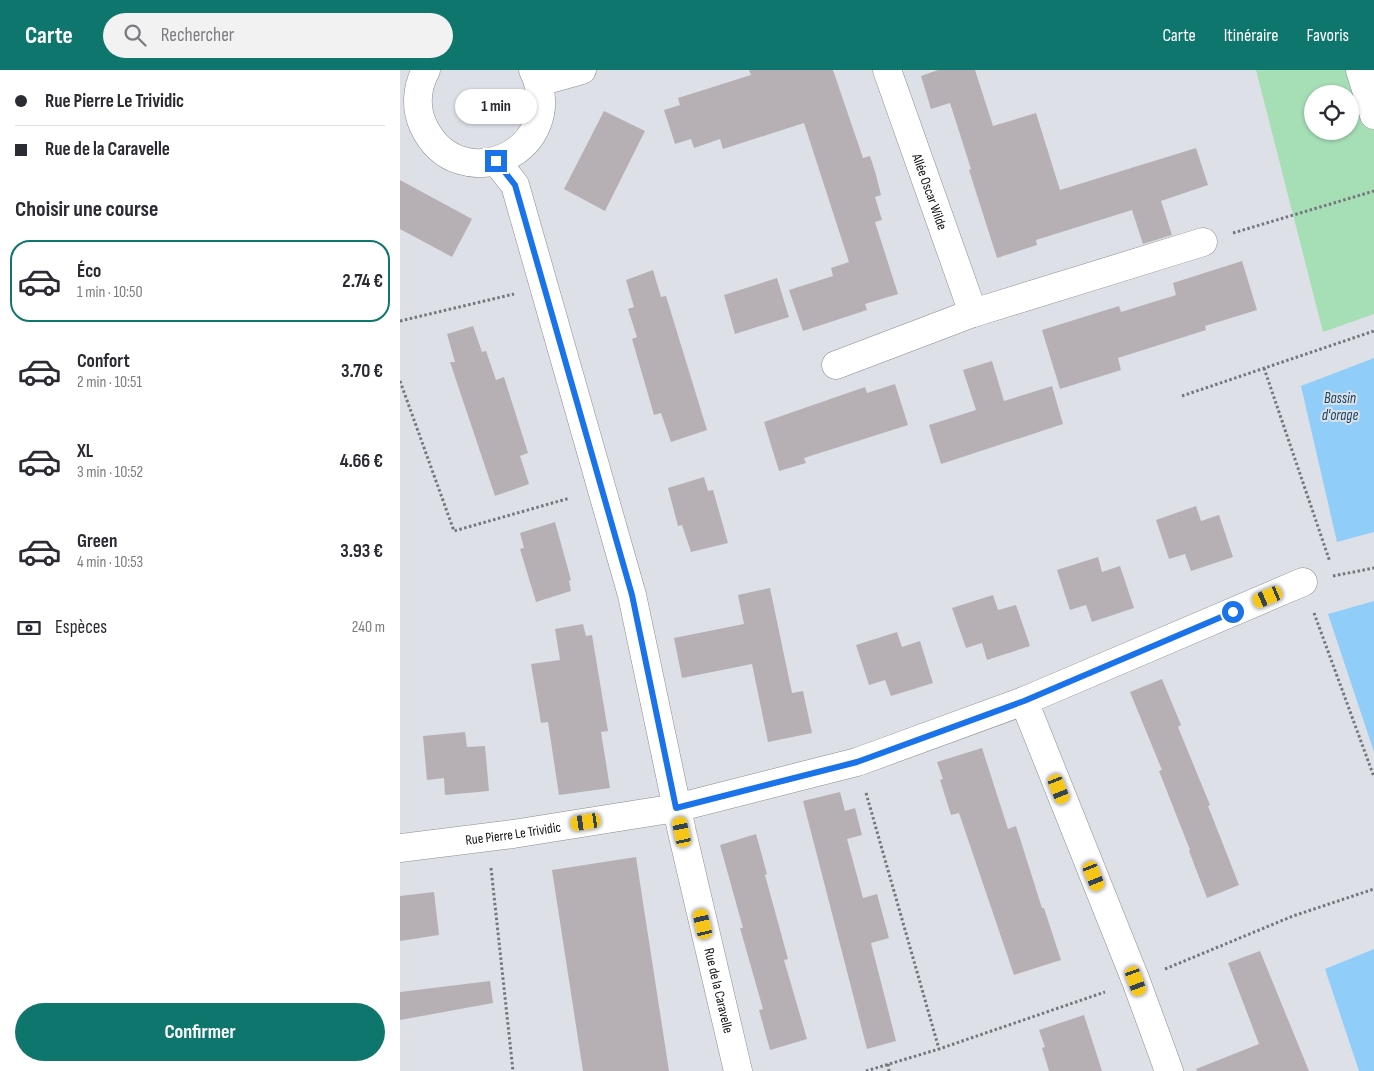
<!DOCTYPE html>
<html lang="fr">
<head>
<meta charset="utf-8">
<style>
  :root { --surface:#fff; --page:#f2f2f3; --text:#2b2b33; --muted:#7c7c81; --line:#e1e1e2; --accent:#0f766e }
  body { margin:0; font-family:"Sofia Sans Condensed",sans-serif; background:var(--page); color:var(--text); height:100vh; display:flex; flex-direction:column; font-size:19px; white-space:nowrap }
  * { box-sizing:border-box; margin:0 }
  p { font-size:16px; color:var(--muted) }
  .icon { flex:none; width:28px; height:28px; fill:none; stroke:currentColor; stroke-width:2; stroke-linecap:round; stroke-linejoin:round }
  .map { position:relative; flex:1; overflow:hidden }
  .drawer { display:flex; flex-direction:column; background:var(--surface); width:400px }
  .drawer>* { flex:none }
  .banner { display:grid; align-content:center; height:110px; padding:0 15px; background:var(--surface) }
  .buttons { position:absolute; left:904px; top:15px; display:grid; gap:10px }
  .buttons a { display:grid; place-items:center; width:55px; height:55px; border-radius:50%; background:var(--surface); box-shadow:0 1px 4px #0004; font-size:25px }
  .end { position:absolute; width:22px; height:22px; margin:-11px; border:6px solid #1a73e8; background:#fff; box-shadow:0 0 0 2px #fff }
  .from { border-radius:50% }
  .bubble { position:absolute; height:35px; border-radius:18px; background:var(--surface); box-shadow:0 1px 4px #0004; font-size:16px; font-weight:700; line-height:35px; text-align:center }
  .car { position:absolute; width:15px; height:30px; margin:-15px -8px; border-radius:6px; box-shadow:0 0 4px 1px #0007; background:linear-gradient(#f5c518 24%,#345 0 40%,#f5c518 0 76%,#345 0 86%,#f5c518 0) }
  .banner b { display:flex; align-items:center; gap:18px; height:48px; font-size:19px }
  .banner b+b { border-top:1px solid var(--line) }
  .banner i { width:12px; height:12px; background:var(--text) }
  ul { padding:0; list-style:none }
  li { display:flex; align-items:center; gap:15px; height:82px; margin:0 10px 8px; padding:0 5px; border:2px solid transparent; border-radius:20px }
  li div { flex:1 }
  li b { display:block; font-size:19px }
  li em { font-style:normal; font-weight:700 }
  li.selected { border-color:var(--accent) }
  li>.icon { width:45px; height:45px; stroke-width:1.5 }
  h2 { padding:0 15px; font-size:22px; line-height:60px }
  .pay { display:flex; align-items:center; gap:12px; height:55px; padding:0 15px; font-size:19px }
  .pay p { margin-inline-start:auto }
  .primary-button { display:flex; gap:10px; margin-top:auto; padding:10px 15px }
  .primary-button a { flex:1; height:58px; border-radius:30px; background:var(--accent); color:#fff; font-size:20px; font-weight:700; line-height:58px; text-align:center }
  header { display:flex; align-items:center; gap:30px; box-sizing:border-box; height:70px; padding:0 25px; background:var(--accent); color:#fff }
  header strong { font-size:24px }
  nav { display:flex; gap:28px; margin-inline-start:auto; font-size:18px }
  .search { width:350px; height:45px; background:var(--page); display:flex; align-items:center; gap:12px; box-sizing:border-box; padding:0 18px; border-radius:28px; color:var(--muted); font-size:19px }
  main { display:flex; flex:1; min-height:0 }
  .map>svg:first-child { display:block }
  .green { fill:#a6deb6; fill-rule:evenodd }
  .water { fill:#90cef9 }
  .building { fill:#b6b0b5 }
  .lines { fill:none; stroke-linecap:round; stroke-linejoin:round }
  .minor-casing { stroke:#898b92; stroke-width:29 }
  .path { stroke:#75767c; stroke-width:3; stroke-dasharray:2.5 2.5; stroke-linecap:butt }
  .minor { stroke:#fff; stroke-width:28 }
  .route { stroke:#1a73e8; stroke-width:6 }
  .labels { text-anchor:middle; stroke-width:4; stroke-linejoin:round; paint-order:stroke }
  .street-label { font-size:14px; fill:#101114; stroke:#dee0e8 }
  .water-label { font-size:15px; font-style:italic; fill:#144461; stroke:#dee0e8 }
</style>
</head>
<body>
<header>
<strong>Carte</strong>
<div class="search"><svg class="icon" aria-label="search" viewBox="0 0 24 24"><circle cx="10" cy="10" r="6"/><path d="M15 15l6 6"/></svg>Rechercher</div>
<nav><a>Carte</a><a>Itinéraire</a><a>Favoris</a></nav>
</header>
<main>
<section class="drawer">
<div class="banner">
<b><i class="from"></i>Rue Pierre Le Trividic</b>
<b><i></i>Rue de la Caravelle</b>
</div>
<h2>Choisir une course</h2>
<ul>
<li class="selected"><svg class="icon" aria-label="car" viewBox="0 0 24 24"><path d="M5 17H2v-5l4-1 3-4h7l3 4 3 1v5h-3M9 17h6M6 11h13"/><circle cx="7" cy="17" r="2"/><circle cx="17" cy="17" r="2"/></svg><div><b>Éco</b><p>1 min · 10:50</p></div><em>2.74 €</em></li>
<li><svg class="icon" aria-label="car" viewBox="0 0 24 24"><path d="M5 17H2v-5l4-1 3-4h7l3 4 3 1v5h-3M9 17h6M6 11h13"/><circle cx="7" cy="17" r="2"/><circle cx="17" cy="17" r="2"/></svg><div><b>Confort</b><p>2 min · 10:51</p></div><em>3.70 €</em></li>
<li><svg class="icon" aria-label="car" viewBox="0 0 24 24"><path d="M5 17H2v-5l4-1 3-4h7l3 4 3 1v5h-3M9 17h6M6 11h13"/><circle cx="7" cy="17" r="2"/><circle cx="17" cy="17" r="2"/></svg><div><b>XL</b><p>3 min · 10:52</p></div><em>4.66 €</em></li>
<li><svg class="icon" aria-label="car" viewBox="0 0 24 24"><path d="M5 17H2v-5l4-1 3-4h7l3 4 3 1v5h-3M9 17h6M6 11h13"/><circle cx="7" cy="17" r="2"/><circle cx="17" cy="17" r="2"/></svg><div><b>Green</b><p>4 min · 10:53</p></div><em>3.93 €</em></li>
</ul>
<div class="pay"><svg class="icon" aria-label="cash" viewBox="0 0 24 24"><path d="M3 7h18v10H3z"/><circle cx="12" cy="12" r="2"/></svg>Espèces<p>240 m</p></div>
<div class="primary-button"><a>Confirmer</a></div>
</section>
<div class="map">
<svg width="974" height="1001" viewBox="0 0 974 1001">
  <rect width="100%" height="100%" fill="#dee0e8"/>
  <path class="green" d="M856 0H965L974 28V244L923 262ZM912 24H950V61H912Z"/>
  <path class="water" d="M974 288V462L937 472 901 316Z
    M974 531V682L928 544Z
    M974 879V1001H959L925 899Z"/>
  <path class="building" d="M349 0H433L463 88 470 86 476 105 481 125 475 127 482 150 475 152 498 224 465 234 467 240 403 261 389 220 433 206 431 198 449 192 404 53 323 79 320 69 294 78 291 69 275 74 264 40 280 35 278 28 351 5Z
    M538 0H575L593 56 636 43 660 120 796 78 808 115 761 131 772 165 743 174 732 140 636 170 637 175 597 188 569 100 571 99 550 33 531 39 521 6Z
    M204 41 245 61 205 141 164 119Z
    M0 110 72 149 52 187 0 159Z
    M842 191 857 240 805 256 806 260 718 288 721 300 660 319 642 260 719 236 721 242 776 225 773 213Z
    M253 200 261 227 266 226 307 360 271 372 261 343 254 345 232 269 237 267 228 239 234 237 226 210Z
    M377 208 389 247 335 264 324 225Z
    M73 256 82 282 86 281 96 310 104 307 128 383 120 386 129 414 95 426 50 292H55L47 264Z
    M592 291 604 331 652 316 663 354 541 394 529 355 576 340 563 300Z
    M495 314 508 355 404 388 406 393 379 401 364 352 465 317 467 323Z
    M304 407 308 421 313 420 328 473 291 482 282 455 278 456 268 418Z
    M796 436 801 451 819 445 833 487 791 501 785 484 769 489 756 450Z
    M155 452 171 510 169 511 171 521 136 532 120 479 124 478 120 463Z
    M698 487 702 502 720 496 734 538 692 552 686 535 670 540 657 500Z
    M370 518 392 623 403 621 412 663 368 672 352 594 282 608 274 568 344 554 338 525Z
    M593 525 598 540 616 535 630 576 587 590 582 573 566 578 552 538Z
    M183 554 186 566 192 565 208 661 201 662 210 718 159 725 148 652 141 653 131 594 160 590 155 559Z
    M497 562 502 577 520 571 533 613 491 626 485 610 469 615 456 575Z
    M762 609 781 655 778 657 810 735 808 736 839 815 807 828 789 781 790 780 759 701 762 700 730 622Z
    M65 662 67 677 85 676 89 721 45 725 44 708 27 710 23 666Z
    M582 678 608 759 616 756 642 838H644L661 890 614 905 559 743 551 745 540 710 543 709 537 692Z
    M440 722 445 741 455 738 462 765 447 769 463 828 477 824 489 868 471 873 496 971 467 979 403 731Z
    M356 764 367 804 365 805 388 889 384 890 407 969 370 980 359 940 363 939 340 858H343L320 775Z
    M236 787 269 1001H183L152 800Z
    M34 822 39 865 0 871V826Z
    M860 881 909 1001H797L796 999 859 974 828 893Z
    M90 911 93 933 0 950V922Z
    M684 945 702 1001H649L642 978 645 977 639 960Z"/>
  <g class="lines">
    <g class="minor-casing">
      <g id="minor">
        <path d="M26 0C17 17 15 37 23 55 58 132 172 81 133 0"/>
        <path id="s1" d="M487 0 573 243 803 172"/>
        <path d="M960 0 974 45"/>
        <path d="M139 12 182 0"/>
        <path id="s2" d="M96 91 115 115 232 525 282 762 338 1001"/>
        <path d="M436 295 573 243"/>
        <path d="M624 631 736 911 769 1001"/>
        <path id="s3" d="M0 778 113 764 276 738 457 692 624 631 903 512"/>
      </g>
    </g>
    <path class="path" d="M833 163 974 121
      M0 251 114 224
      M864 298 930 492
      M0 311 54 461 170 428
      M782 326 974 261
      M933 506 974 498
      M914 543 974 707
      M466 723 539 979
      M91 798 113 1001
      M765 899 893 846 974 819
      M488 994 489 1001
      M466 1001 539 979 705 922"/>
    <use href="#minor" class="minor"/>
  </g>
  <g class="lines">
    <path class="route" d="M96 91 115 115 232 525 276 738 457 692 624 631 833 542"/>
  </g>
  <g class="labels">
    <g class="street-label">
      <text dy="5" stroke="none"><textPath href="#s1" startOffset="129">Allée Oscar Wilde</textPath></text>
      <text dy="5" stroke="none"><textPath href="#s3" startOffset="114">Rue Pierre Le Trividic</textPath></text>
      <text dy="5" stroke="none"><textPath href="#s2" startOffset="862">Rue de la Caravelle</textPath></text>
    </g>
    <g class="water-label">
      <text x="940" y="333">Bassin<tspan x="940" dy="17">d'orage</tspan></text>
    </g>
  </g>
</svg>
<div class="buttons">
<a><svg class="icon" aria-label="locate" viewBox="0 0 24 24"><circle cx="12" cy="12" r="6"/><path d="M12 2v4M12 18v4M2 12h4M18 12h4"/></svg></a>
</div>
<i class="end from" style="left:833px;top:542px"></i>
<i class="end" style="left:96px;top:91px"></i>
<div class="bubble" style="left:55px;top:19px;width:82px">1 min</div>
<i class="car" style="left:868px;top:527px;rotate:247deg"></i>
<i class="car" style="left:659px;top:719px;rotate:158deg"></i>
<i class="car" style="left:186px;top:752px;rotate:261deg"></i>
<i class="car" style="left:282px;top:762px;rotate:348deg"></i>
<i class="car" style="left:694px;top:806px;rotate:158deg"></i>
<i class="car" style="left:303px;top:854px;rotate:347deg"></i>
<i class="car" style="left:736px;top:911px;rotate:160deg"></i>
</div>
</main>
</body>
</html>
